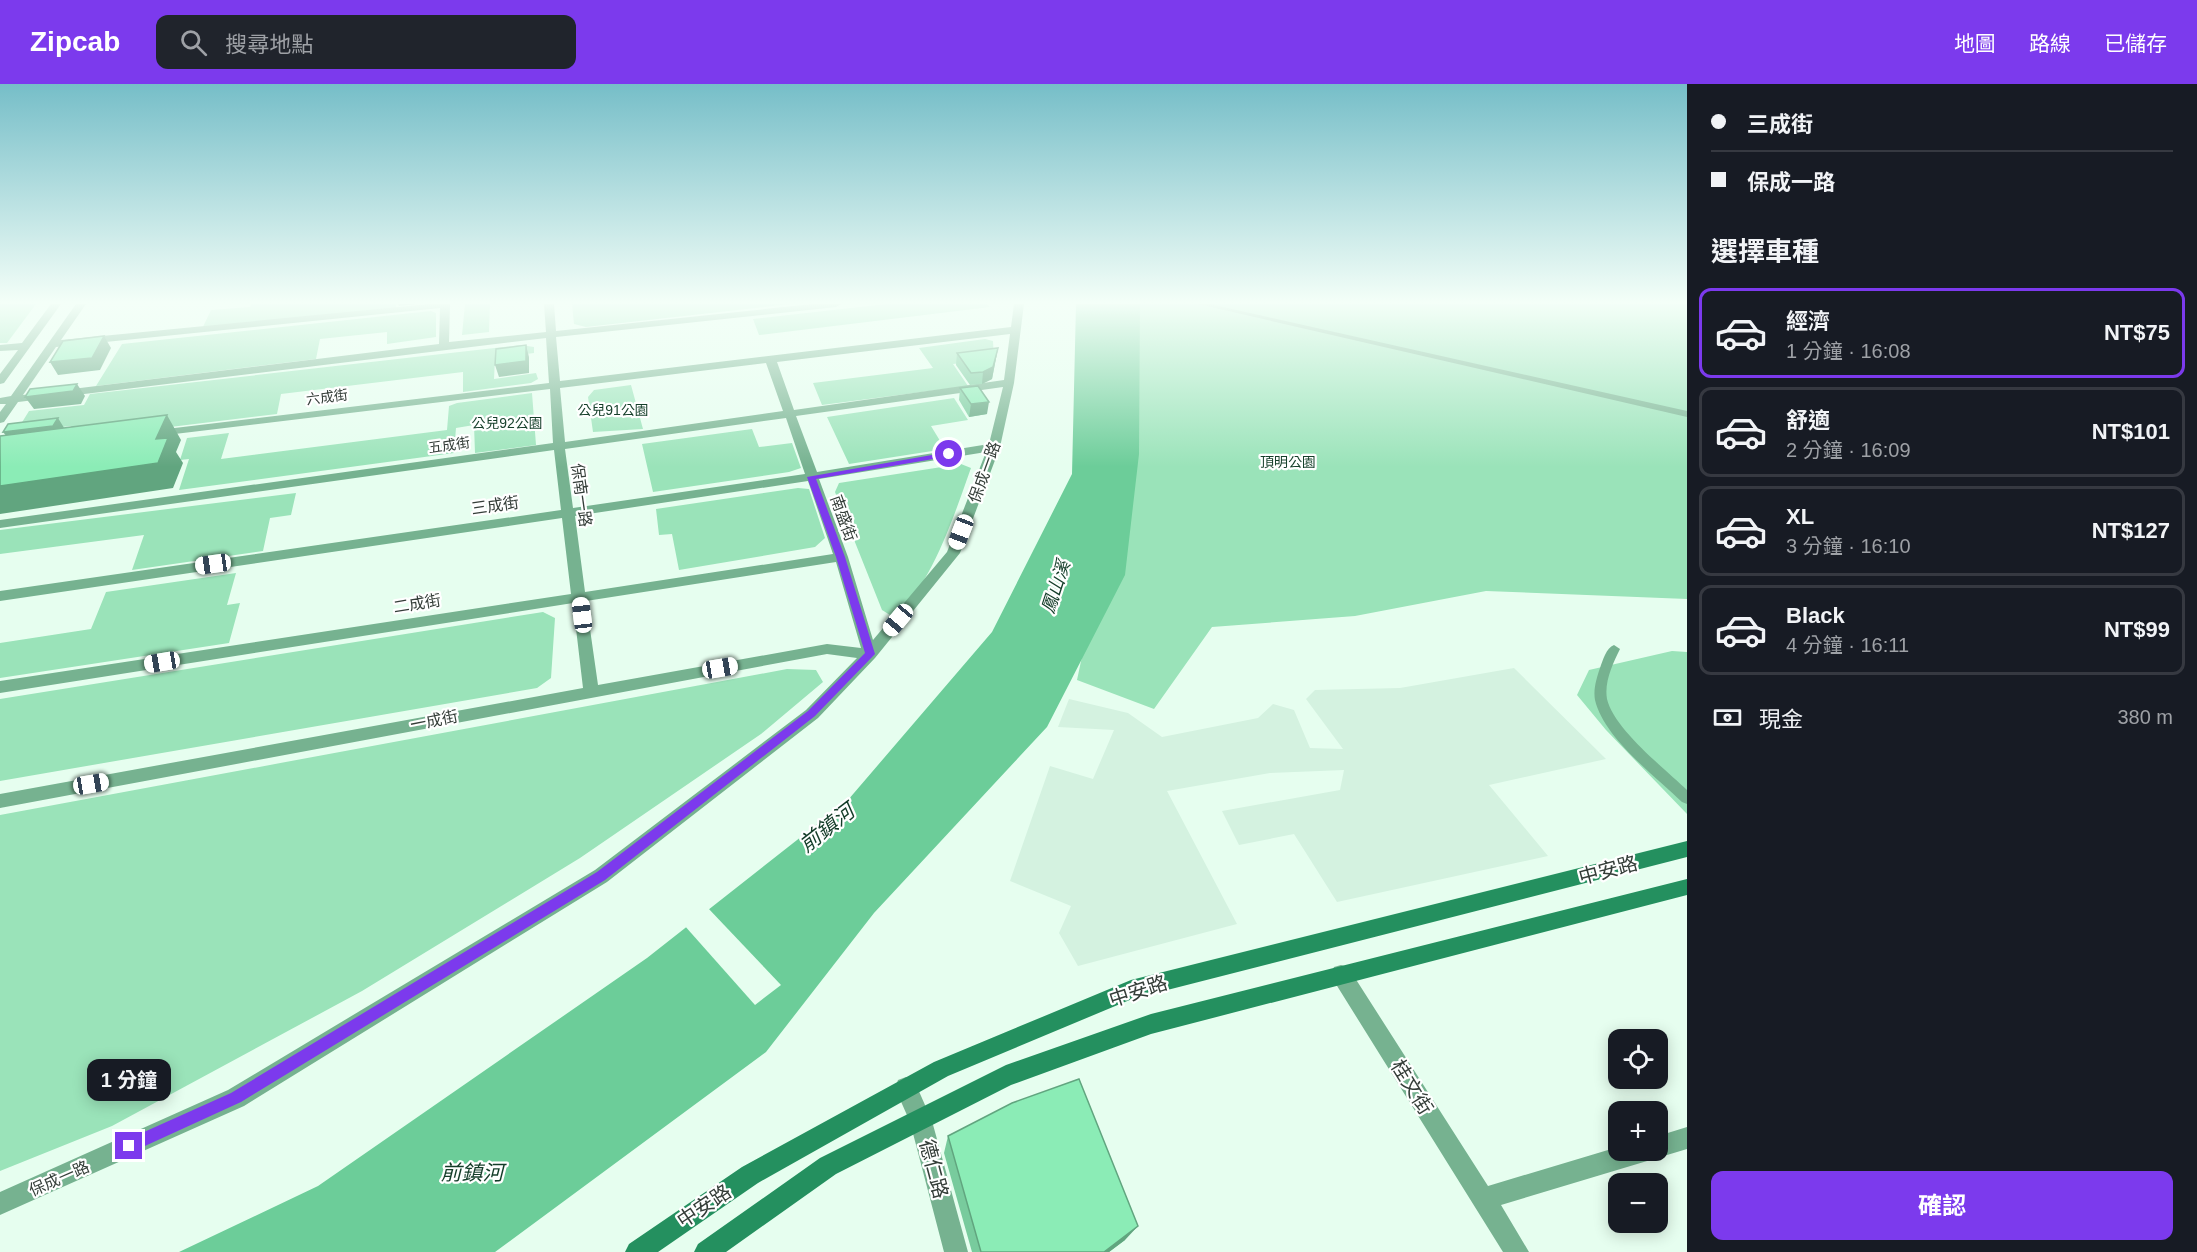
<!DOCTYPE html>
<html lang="zh-TW">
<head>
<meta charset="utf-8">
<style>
  :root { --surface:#171b24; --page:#20242c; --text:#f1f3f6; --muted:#9ea1a6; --line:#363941; --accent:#7c3aed }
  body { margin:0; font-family:Arial,"Noto Sans TC",sans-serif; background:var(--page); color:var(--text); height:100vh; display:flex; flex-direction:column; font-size:22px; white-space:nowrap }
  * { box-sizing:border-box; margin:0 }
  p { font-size:20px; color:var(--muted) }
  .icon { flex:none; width:33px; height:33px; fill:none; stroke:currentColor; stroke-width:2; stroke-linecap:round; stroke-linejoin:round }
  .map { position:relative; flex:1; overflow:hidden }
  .details { display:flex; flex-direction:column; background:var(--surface); width:510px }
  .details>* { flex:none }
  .banner { display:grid; align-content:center; height:132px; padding:0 24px; background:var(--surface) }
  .buttons { position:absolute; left:1608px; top:945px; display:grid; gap:12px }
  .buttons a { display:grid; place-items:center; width:60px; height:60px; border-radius:12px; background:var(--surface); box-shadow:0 3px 15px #0003; font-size:30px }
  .end { position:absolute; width:27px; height:27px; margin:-14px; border:8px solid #7c3aed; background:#fff; box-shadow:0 0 0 3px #fff }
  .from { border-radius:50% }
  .bubble { position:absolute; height:42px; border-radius:12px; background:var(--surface); box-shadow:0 3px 15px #0003; font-size:20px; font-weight:700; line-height:42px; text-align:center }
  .car { position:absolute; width:18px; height:36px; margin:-18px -9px; border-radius:8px; box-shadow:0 0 4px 2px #0007; background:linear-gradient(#fff 24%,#345 0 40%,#fff 0 76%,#345 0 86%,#fff 0) }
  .banner b { display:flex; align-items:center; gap:21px; height:57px; font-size:22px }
  .banner b+b { border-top:2px solid var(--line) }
  .banner i { width:15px; height:15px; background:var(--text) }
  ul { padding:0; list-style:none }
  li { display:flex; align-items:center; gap:18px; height:90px; margin:0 12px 9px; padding:0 12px; border:3px solid var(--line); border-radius:12px }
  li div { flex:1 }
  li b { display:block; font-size:22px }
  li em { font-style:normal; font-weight:700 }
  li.active { border-color:var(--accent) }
  li>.icon { width:54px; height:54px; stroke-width:1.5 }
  h2 { padding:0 24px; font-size:27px; line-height:72px }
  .pay { display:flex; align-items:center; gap:15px; height:66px; padding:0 24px; font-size:22px }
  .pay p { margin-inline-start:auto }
  .action { display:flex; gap:12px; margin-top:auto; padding:12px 24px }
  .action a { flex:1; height:69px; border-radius:12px; background:var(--accent); color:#fff; font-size:24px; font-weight:700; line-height:69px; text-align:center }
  header { display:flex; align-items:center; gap:36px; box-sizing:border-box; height:84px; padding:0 30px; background:var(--accent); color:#fff }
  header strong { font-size:28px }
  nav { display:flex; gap:33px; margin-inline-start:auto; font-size:21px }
  .search { width:420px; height:54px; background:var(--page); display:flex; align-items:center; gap:15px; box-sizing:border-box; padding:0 21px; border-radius:12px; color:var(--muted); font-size:22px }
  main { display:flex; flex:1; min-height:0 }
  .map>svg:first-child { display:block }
  .built { fill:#d4f2e0 }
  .green { fill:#9ae3b9 }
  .water { fill:#6ccd99 }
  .pier { fill:#e6feef }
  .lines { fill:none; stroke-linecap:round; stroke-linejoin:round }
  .lane { fill:#76b290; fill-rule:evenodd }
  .street { fill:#76b290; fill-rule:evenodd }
  .secondary { fill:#24905f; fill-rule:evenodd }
  .wall { fill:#78cb9d }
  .shaded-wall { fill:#61a57f }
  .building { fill:#8becb6; stroke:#61a57f; stroke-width:1.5 }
  .route { fill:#7c3aed }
  .labels { text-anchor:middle; stroke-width:4.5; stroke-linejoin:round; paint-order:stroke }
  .far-street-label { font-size:14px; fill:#353e39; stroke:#fff }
  .far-park-label { font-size:14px; fill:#153f2a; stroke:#fff }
  .street-label { font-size:16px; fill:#353e39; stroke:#fff }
  .water-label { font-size:18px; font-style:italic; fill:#133c28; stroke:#fff }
  .near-street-label { font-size:20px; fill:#353e39; stroke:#fff }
  .near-water-label { font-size:21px; font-style:italic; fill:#133c28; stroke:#fff }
</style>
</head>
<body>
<header>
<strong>Zipcab</strong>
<div class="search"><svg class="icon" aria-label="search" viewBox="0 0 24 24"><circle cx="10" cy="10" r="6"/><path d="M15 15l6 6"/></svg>搜尋地點</div>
<nav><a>地圖</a><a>路線</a><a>已儲存</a></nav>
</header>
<main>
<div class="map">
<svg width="1687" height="1168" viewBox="0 0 1687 1168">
  <rect width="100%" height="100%" fill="#e6feef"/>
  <path class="built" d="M1514 584 1606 675 1489 701 1548 772 1337 818 1294 750 1239 761 1222 727 1340 706 1344 686 1270 689 1167 707 1237 840 1078 882 1059 849 1071 822 1010 797 1050 682 1093 695 1114 646 1058 643 1069 615 1128 629 1162 653 1258 634 1273 620 1294 626 1310 664 1343 665 1306 615 1315 606 1400 604Z"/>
  <path class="green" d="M0 220H36L7 259H0Z
    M251 220H396V224L202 245 211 226 250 223Z
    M465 220H490L489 248 462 251Z
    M572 220H791L586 243 574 240Z
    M886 220H987L990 223 759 251 753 235Z
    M1125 220H1687V515L1486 507 1355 532 1212 543 1154 625 1077 596 1129 352Z
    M431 227 436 229V253L387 260V248L320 255 316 275 96 302 122 260Z
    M985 255 993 257 994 275 953 280 968 302 822 321 813 299 933 284 919 264Z
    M521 261 534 263V269L495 274 494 295 536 289 538 295 531 299 463 308V288L281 310 277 330 64 356 71 342 16 348 29 327 84 321 90 310Z
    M631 301 643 345 593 348 588 313 594 306Z
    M532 309 536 361 475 369 474 341 456 344 454 369 179 406 189 375 180 376 187 354 229 349 221 375 447 346 449 322 457 319Z
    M954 314 968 336 931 342 945 365 849 380 827 333Z
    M752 345 759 363 792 359 801 384 789 388 653 408 642 360Z
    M961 380 971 384C958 420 927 518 890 531L882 526 835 408 839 399Z
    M798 404 809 405 825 454 815 463 679 486 672 450 659 451 656 425Z
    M296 409 291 431 270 434 263 467 132 486 144 451 0 470V446Z
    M236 489 227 521 240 519 229 559 0 594V559L91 545 106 508Z
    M543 528 555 534 551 594 537 604 0 697V615Z
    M1672 567 1687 568V730L1606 646 1577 611 1589 586Z
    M787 585 816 586 823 598 761 650 580 774 362 907 112 1042 0 1087V731Z"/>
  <path class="water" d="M1076 220H1140L1139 370 1125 491 1047 643 874 829 766 968 495 1168H179L318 1102 647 874 848 716 992 548 1072 390Z"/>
  <path class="pier" d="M707 823 781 901 755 921 684 841Z"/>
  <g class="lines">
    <path class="lane" d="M1198 220H1210L1687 327V333Z
      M1614 561 1620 565C1613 579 1604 598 1607 615 1614 645 1664 684 1687 706V720L1682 718C1655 692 1604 654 1595 616 1593 605 1597 593 1600 584 1603 576 1606 564 1614 561Z"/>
    <path class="street" d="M51 220H61L4 299 0 300V290L18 266 0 267V261L22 259Z
      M76 220H86L61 256 429 220H450L449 258 546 248 544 220H554L556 247 813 220H841L836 223 556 253 560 297 1011 243 1014 220H1024L1014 299 1000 363 960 469 875 574 818 634 607 798 244 1022 0 1131V1108L228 1006 595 786 806 626 857 574 827 570 0 724V710L583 604 573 519 0 609V597L571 510 562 434 0 517V507L561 426 554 366 0 444V436L553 359 550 305 158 352 152 349 158 346 549 299 546 254 18 318 4 338 0 339V328L6 320H0V314L11 312ZM440 224 439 260 23 311 56 263ZM1010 250 1004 296 794 326 777 278ZM766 279 783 327 565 358 560 304ZM1003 303 989 360 817 388 796 332ZM786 334 805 390 573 424 565 365ZM986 368 947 468 873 556 848 473 819 395ZM808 397 833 470 585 508 575 432ZM836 478 861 564 827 560 598 601 586 517Z
      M1341 881 1348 883 1488 1102 1618 1063V1066H1658V1052L1687 1043V1065L1501 1121 1529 1168H1503L1334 897 1331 890 1334 883Z
      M906 993 914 996 932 1037 968 1168H944L910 1038 895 1004 898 996Z"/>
    <path class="secondary" d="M1687 757V773L1132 915 948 992 758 1099 658 1168H625L629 1160 742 1083 934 978 1131 896Z
      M1687 795V811L1151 950 1011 1001 836 1090 726 1168H694L698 1160 820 1074 1006 981 1151 930Z"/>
  </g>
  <path class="wall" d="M998 264 992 295 982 300 970 301 956 281 957 269Z
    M960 304 987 330 969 333 959 316Z
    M948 1052 1125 1156 1109 1168H972L944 1069Z"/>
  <path class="shaded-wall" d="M398 220H419L399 222Z
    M104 252 111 264 100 286 58 291 50 278Z
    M526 261 529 273V289L499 293 495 281Z
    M998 264 992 295 982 300 983 288Z
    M77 300 85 312 81 320 34 325 25 313Z
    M989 318 987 330 969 333 971 320Z
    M167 331 181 356 176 368 183 379 173 404 0 430V402L156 355Z
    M58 334 66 347 13 360 3 348Z
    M1138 1142 1125 1156 1109 1168H1104Z"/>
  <path class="building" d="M104 252 92 274 50 278 63 257Z
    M526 261V277L495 281 496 265Z
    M998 264 993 283 983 288 971 289 957 269Z
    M77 300 73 307 25 313 30 305Z
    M978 302 989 318 971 320 960 304Z
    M167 331 156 355 168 354 158 379 0 402V352Z
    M58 334 53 342 3 348 8 340Z
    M1079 995 1138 1142 1104 1168H981L948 1052 1012 1019Z"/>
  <linearGradient id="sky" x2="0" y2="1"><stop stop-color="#76bec8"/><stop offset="0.57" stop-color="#f4fff8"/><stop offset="1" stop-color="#f4fff8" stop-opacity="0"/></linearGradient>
  <rect width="1687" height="383" fill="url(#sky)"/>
  <path class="route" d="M949 368 952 370 951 372 816 395 845 473 875 570 815 632 605 796 241 1018 134 1067 129 1069 124 1067 122 1062 124 1057 231 1009 597 788 808 627 865 569 836 473 807 393Z"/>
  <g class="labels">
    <g class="far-street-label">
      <text transform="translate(327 313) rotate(-7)" y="5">六成街</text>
      <text transform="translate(449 361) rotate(-8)" y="5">五成街</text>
    </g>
    <g class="far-park-label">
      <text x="613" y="331">公兒91公園</text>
      <text x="507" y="344">公兒92公園</text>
      <text x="1288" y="383">頂明公園</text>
    </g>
    <g class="street-label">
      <text transform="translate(984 388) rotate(-70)" y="6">保成一路</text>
      <text transform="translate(582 411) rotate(82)" y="6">保南一路</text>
      <text transform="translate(495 421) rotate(-8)" y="6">三成街</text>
      <text transform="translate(844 434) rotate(70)" y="6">南盛街</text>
      <text transform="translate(417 519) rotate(-9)" y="6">二成街</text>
      <text transform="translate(434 636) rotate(-11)" y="6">一成街</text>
      <text transform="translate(59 1094) rotate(-24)" y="6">保成一路</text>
    </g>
    <g class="water-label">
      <text transform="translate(1056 503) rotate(-72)" y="6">鳳山溪</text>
    </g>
    <g class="near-street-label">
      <text transform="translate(1608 786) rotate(-15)" y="7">中安路</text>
      <text transform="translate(1138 907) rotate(-18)" y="7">中安路</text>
      <text transform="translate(1412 1003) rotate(58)" y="7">桂文街</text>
      <text transform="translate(934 1085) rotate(75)" y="7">德仁路</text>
      <text transform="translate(704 1122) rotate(-34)" y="7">中安路</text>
    </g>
    <g class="near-water-label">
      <text transform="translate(827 744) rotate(-38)" y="7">前鎮河</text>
      <text x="472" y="1096">前鎮河</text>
    </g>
  </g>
</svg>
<div class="buttons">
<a><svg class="icon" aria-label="locate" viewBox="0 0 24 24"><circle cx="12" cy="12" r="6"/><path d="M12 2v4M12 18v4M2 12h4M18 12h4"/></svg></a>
<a>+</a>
<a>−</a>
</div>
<i class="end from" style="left:949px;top:370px"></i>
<i class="end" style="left:129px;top:1062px"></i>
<div class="bubble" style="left:87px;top:975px;width:84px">1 分鐘</div>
<i class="car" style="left:961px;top:448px;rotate:201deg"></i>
<i class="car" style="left:213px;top:480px;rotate:262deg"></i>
<i class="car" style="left:582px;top:531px;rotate:353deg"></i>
<i class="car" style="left:898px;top:536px;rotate:220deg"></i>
<i class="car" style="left:162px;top:578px;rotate:261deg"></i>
<i class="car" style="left:720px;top:584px;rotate:80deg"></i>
<i class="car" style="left:91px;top:700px;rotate:80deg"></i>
</div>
<section class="details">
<div class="banner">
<b><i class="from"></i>三成街</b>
<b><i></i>保成一路</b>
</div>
<h2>選擇車種</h2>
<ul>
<li class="active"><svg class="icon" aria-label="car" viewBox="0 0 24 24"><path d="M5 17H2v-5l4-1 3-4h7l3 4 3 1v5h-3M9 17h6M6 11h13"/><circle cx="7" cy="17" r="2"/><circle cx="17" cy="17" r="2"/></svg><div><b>經濟</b><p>1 分鐘 · 16:08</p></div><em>NT$75</em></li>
<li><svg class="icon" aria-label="car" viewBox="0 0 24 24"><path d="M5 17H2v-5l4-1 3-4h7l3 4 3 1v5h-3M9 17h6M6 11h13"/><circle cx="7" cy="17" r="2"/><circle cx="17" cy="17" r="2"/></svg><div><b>舒適</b><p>2 分鐘 · 16:09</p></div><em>NT$101</em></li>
<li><svg class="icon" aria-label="car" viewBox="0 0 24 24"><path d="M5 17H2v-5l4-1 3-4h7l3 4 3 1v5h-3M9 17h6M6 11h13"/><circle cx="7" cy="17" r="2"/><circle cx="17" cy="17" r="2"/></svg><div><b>XL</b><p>3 分鐘 · 16:10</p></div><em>NT$127</em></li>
<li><svg class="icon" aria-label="car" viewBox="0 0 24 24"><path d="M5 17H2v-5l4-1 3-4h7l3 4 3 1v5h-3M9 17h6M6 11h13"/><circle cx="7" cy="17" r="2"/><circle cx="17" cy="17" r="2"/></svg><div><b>Black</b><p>4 分鐘 · 16:11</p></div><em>NT$99</em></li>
</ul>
<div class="pay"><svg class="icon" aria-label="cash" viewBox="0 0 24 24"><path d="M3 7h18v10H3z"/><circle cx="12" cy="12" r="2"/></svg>現金<p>380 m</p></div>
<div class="action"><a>確認</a></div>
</section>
</main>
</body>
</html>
